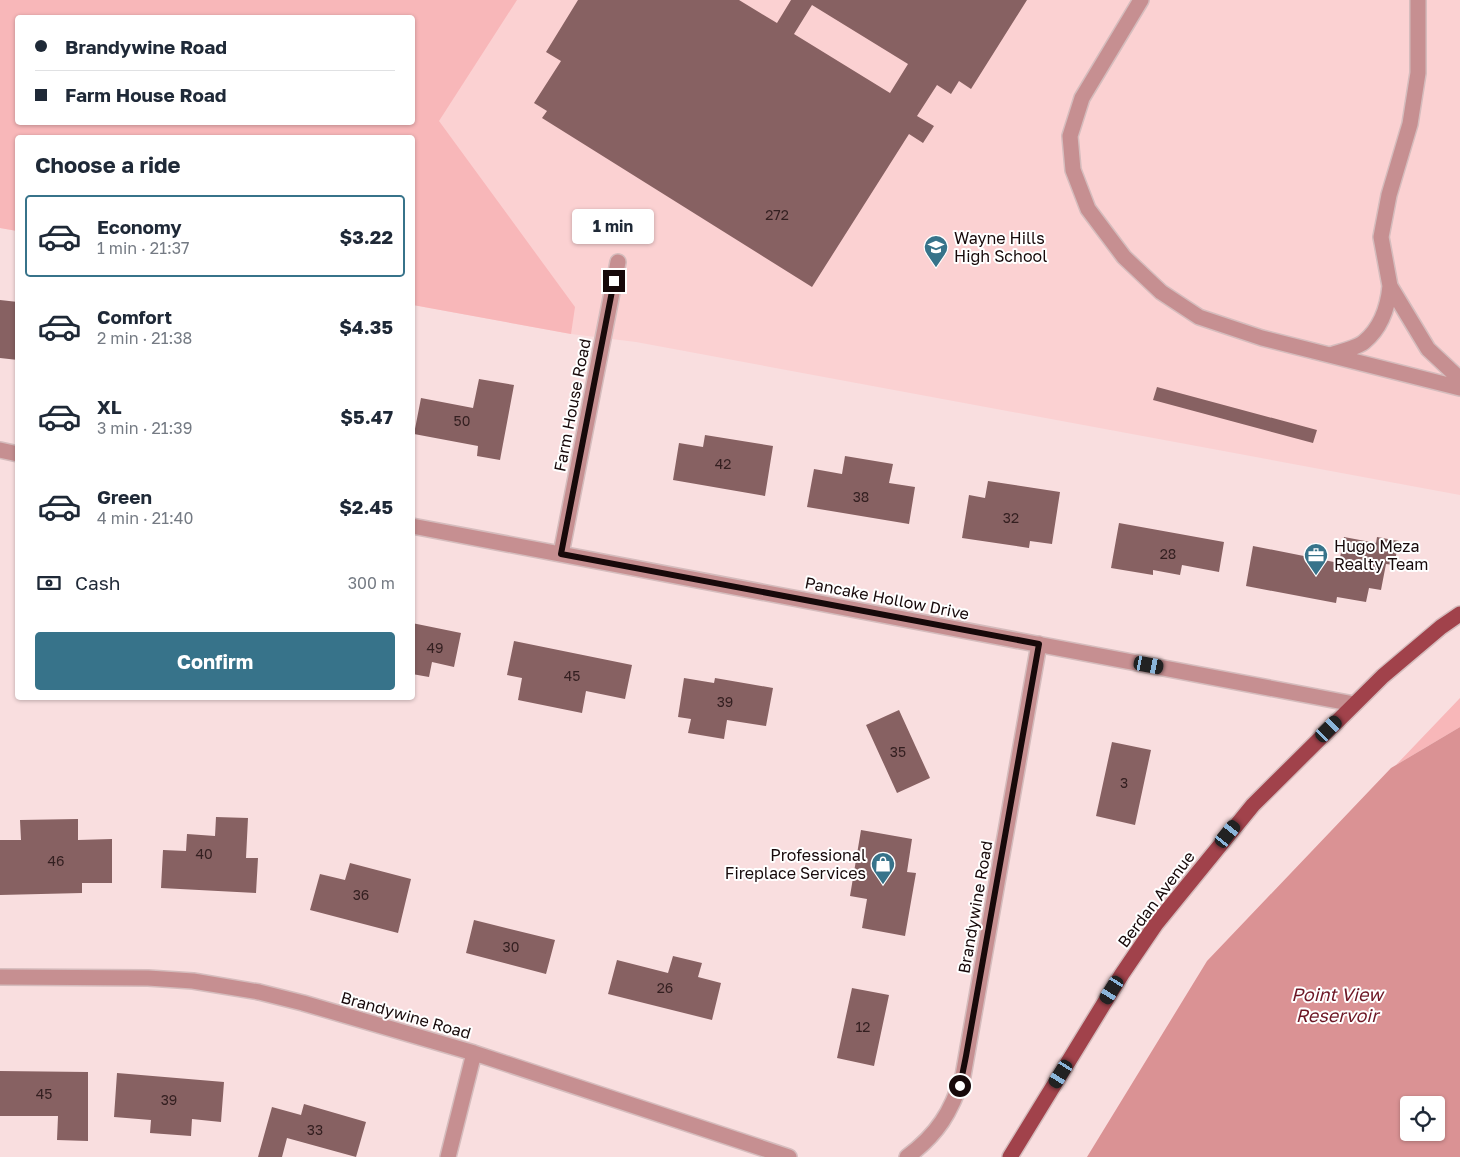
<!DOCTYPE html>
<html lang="en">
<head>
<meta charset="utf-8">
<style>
  :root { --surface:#fff; --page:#f2f2f3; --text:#1f2937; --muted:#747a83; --line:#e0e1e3; --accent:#37738a }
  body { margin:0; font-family:"Golos Text",sans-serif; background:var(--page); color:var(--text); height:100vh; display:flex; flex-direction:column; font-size:19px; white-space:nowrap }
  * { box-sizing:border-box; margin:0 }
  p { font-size:16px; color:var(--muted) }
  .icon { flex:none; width:28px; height:28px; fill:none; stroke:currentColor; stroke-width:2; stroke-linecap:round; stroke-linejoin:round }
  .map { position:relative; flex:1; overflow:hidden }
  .side { position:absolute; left:15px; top:135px; width:400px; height:565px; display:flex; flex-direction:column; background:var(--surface); border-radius:5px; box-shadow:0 1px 4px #0004 }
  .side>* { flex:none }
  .hud { position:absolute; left:15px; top:15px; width:400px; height:110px; border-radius:5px; box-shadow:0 1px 4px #0004; display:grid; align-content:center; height:110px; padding:0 20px; background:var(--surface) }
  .tools { position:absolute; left:1400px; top:1096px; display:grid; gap:10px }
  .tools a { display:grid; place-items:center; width:45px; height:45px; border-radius:5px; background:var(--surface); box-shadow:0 1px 4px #0004; font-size:25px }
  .end { position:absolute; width:22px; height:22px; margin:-11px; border:6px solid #17090a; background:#fff; box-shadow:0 0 0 2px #fff }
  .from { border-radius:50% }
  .bubble { position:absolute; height:35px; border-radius:5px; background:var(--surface); box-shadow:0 1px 4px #0004; font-size:16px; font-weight:700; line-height:35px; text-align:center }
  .car { position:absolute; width:15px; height:30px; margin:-15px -8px; border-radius:6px; box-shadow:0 0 4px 1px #0007; background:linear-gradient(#222 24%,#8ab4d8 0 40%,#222 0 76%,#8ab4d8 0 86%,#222 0) }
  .hud b { display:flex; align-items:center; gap:18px; height:48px; font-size:19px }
  .hud b+b { border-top:1px solid var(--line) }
  .hud i { width:12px; height:12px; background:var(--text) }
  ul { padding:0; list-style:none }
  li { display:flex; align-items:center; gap:15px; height:82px; margin:0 10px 8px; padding:0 10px; border:2px solid transparent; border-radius:5px }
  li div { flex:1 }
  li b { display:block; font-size:19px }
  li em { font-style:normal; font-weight:700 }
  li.active { border-color:var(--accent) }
  li>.icon { width:45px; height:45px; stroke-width:1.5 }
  h2 { padding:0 20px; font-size:22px; line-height:60px }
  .pay { display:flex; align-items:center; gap:12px; height:55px; padding:0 20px; font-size:19px }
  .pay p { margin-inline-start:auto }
  .action { display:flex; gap:10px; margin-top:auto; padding:10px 20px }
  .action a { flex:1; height:58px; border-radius:5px; background:var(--accent); color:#fff; font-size:20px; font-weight:700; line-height:58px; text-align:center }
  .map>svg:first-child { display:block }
  .built { fill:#fbd1d2; fill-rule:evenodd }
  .green { fill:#f8b7b9; fill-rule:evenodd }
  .water { fill:#da9294; fill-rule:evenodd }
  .building { fill:#876162; fill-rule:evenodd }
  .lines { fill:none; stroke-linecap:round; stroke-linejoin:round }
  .minor-casing { stroke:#d5bcbd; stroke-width:18 }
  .major-casing { stroke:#d5bcbd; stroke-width:18 }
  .minor { stroke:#c68f91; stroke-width:15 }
  .major { stroke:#a1424b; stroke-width:15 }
  .route { stroke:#17090a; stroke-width:6 }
  .labels { text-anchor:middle; stroke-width:4; stroke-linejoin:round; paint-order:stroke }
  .number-label { font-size:14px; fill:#331f20 }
  .poi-label { font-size:16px; fill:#17090a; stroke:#fff; text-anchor:start }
  .street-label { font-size:16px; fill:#17090a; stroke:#fff }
  .water-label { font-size:18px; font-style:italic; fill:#6d1725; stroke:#fff }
</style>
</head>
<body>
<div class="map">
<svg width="1460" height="1157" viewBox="0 0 1460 1157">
  <rect width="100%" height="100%" fill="#f9dedf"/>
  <path class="built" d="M0 0H1460V495L636 342 571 334 413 305 412 138H18L17 231 0 228ZM18 18H412V122H18Z"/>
  <path class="green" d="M0 0H517L439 121 575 307 571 334 413 305 412 138H18L17 231 0 228ZM18 18H412V122H18Z
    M1460 698V727L1396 765Z"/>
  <path class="water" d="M1460 727V1157H1087L1207 961 1391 768ZM1409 1105H1436V1132H1409Z"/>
  <path class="building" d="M578 0H739L777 23 791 0H1027L971 89 959 81 951 94 937 85 917 116 934 126 923 143 909 134 812 287 542 118 547 111 534 103 561 61 546 52ZM812 5 908 64 890 93 794 34Z
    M0 300 18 302V360L0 358Z
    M479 379 514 385 500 460 477 456 478 446 414 434 421 398 473 408Z
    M1157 387 1317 430 1313 443 1153 400Z
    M705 435 773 446 765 496 673 480 679 443 703 447Z
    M845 456 893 464 889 483 915 487 909 524 807 507 814 469 842 474Z
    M988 481 1060 492 1052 544 1030 541 1029 548 962 538 969 495 985 498Z
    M1119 523 1224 542 1219 572 1182 565 1180 575 1153 570V575L1111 568Z
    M1344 537 1376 543 1377 537 1399 541 1394 565 1386 564 1381 590 1369 588 1366 602 1337 597 1336 603 1246 586 1253 546 1339 563Z
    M412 623 461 633 454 667 432 662 429 677 412 674Z
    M514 641 632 665 625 699 586 691 582 713 518 700 522 678 507 675Z
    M684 678 714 683 715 678 773 688 766 726 727 720 724 739 688 733 691 719 678 717Z
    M899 710 930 778 897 793 866 725Z
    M1112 742 1151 750 1135 825 1096 816Z
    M216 817 248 818 246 858H258L256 893 161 888 163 850 186 851 187 834 215 836Z
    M78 819V840L112 839V883H82V893L0 895V840H21L20 820Z
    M861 830 912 839 907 872 916 873 905 936 862 928 867 899 850 896Z
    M350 863 411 879 398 933 310 910 320 874 345 880Z
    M474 920 555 940 546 974 466 953Z
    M673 956 702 963 698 977 721 983 712 1020 608 994 617 960 668 973Z
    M852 988 889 995 874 1066 837 1058Z
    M0 1071 88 1072V1141L57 1140 58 1116H0Z
    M117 1073 224 1082 221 1122 192 1119 191 1136 150 1133 151 1120 114 1117Z
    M304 1104 366 1122 356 1157 287 1138 282 1157H258L272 1107 301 1115Z"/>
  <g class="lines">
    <g class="minor-casing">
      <path id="minor" d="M1141 0 1082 98 1070 136 1073 170 1088 209 1124 257 1161 292 1199 317 1262 338 1460 388
        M1418 0V73L1410 124 1389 195 1381 237 1390 286 1428 349 1460 379
        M1330 355C1339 352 1357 348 1364 342 1381 328 1388 307 1390 286
        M0 450 18 454
        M412 526 1354 704
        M561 554 618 262
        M0 977 148 978 193 981 259 992 303 1003 474 1053 789 1157
        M448 1157 474 1053
        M907 1157C938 1134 951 1112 963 1076L1039 644"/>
    </g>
    <g class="major-casing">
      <path id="major" d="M1010 1157 1122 974 1156 924 1253 805 1383 676 1441 627 1460 614"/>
    </g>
    <use href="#minor" class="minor"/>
    <use href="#major" class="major"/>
  </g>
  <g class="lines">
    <path class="route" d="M614 281 561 554 1039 644 966 1056 960 1086"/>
  </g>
  <defs>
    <g id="school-pin" transform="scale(1.25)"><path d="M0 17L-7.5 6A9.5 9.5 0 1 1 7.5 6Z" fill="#37738a" stroke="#fff"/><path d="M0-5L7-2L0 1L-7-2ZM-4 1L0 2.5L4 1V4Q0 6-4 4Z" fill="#fff"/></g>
    <g id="office-pin" transform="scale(1.25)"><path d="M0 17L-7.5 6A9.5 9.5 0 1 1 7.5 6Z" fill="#37738a" stroke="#fff"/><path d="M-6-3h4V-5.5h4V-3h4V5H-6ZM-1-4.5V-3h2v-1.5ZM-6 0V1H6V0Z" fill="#fff"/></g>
    <g id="shop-pin" transform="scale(1.25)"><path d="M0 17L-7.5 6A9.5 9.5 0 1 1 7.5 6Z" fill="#37738a" stroke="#fff"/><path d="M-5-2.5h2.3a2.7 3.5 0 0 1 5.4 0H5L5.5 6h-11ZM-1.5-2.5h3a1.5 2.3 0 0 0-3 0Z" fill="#fff"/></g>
  </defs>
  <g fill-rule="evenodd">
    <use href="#school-pin" x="936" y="247"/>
    <use href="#office-pin" x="1316" y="555"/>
    <use href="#shop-pin" x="883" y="864"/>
  </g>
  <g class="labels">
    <g class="number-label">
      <text x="777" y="220">272</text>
      <text x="462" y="426">50</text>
      <text x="723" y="469">42</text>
      <text x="861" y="502">38</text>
      <text x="1011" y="523">32</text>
      <text x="1168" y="559">28</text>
      <text x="435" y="653">49</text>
      <text x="572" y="681">45</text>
      <text x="725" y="707">39</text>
      <text x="898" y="757">35</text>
      <text x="1124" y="788">3</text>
      <text x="204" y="859">40</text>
      <text x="56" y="866">46</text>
      <text x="361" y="900">36</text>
      <text x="511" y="952">30</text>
      <text x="665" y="993">26</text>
      <text x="863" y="1032">12</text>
      <text x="44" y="1099">45</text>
      <text x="169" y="1105">39</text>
      <text x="315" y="1135">33</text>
    </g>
    <g class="poi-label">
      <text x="954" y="244">Wayne Hills<tspan x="954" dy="18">High School</tspan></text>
      <text x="1334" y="552">Hugo Meza<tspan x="1334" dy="18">Realty Team</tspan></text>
      <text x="866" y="861" text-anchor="end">Professional<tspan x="866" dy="18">Fireplace Services</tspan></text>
    </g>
    <g class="street-label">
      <text transform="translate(572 405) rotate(-79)" y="6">Farm House Road</text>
      <text transform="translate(887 598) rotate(11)" y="6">Pancake Hollow Drive</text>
      <text transform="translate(1156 899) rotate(-53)" y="6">Berdan Avenue</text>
      <text transform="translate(975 907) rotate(-80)" y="6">Brandywine Road</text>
      <text transform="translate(406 1015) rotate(16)" y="6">Brandywine Road</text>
    </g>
    <g class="water-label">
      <text x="1337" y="1001">Point View<tspan x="1337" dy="21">Reservoir</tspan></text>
    </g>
  </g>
</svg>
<div class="tools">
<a><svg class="icon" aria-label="locate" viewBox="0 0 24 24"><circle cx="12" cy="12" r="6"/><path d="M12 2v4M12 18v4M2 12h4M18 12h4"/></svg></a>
</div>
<i class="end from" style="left:960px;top:1086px"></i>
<i class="end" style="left:614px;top:281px"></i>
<div class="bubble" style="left:572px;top:209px;width:82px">1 min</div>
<i class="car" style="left:1149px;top:665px;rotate:101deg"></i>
<i class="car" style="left:1329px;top:729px;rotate:45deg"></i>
<i class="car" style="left:1228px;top:834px;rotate:39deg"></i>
<i class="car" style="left:1112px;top:990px;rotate:212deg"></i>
<i class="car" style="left:1061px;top:1074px;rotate:212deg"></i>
<div class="hud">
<b><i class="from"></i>Brandywine Road</b>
<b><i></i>Farm House Road</b>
</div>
<section class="side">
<h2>Choose a ride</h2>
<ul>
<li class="active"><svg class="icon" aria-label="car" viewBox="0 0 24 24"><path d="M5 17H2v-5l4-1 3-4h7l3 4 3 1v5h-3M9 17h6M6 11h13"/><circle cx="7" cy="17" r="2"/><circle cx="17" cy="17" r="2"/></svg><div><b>Economy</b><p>1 min · 21:37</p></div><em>$3.22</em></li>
<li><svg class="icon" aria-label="car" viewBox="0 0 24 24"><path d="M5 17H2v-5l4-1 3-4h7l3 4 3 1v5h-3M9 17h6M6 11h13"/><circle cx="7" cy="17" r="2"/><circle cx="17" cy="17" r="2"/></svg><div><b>Comfort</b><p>2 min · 21:38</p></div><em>$4.35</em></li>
<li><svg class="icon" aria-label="car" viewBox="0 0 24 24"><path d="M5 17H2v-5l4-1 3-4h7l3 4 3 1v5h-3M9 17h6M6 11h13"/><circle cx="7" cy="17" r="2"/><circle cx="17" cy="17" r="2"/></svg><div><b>XL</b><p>3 min · 21:39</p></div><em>$5.47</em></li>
<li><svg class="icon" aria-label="car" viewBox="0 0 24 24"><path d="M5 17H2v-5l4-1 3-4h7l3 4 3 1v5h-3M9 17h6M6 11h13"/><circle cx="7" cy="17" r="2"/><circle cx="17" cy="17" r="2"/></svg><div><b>Green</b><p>4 min · 21:40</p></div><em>$2.45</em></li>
</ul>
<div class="pay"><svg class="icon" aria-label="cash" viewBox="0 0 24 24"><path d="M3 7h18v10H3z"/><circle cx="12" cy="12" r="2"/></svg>Cash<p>300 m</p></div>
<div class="action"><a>Confirm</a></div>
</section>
</div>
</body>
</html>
